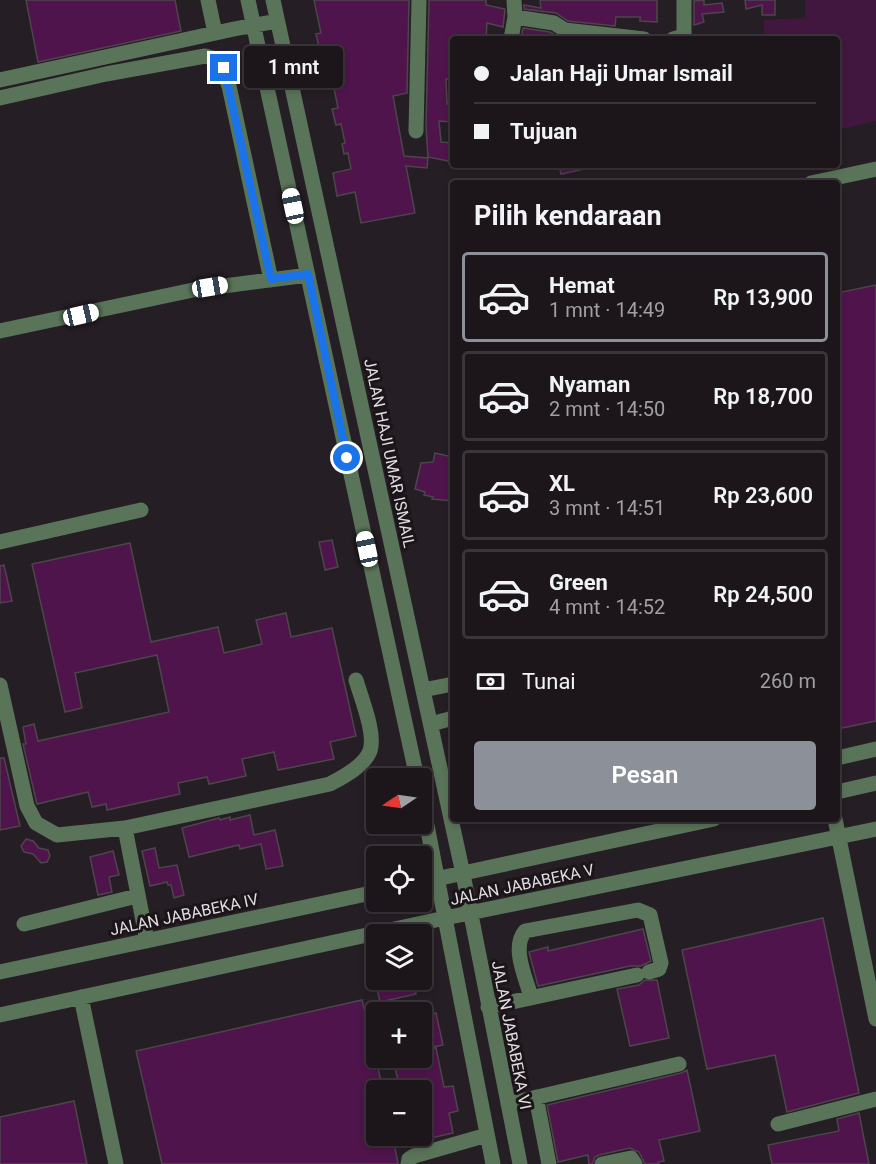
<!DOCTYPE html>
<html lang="id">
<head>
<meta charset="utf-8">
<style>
  :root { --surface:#1c161b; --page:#292328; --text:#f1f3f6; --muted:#a09fa3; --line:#3a353a; --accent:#8c9099 }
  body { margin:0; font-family:Roboto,sans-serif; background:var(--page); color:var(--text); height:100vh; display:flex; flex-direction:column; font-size:22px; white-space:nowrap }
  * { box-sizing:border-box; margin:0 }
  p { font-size:20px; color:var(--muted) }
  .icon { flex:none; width:33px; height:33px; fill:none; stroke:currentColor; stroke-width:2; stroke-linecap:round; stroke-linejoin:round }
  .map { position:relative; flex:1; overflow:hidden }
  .panel { position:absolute; left:450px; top:180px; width:390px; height:642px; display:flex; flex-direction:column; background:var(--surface); border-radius:6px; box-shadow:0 3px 9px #0003,0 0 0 2px var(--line) }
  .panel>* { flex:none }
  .top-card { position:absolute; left:450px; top:36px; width:390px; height:132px; border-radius:6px; box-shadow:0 3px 9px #0003,0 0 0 2px var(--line); display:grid; align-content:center; height:132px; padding:0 24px; background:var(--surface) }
  .needle { width:39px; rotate:257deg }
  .controls { position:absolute; left:366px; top:768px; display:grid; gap:12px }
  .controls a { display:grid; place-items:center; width:66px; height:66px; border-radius:6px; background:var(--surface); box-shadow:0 3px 9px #0003,0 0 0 2px var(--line); font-size:30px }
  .end { position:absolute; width:27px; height:27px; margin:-14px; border:8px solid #1a73e8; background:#fff; box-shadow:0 0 0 3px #fff }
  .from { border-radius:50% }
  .bubble { position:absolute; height:42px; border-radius:6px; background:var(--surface); box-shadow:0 3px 9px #0003,0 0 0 2px var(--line); font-size:20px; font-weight:600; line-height:42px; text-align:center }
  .car { position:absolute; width:18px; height:36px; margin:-18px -9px; border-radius:8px; box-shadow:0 0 4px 2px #0007; background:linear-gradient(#fff 24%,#345 0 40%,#fff 0 76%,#345 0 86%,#fff 0) }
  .top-card b { display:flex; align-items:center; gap:21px; height:57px; font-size:22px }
  .top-card b+b { border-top:2px solid var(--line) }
  .top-card i { width:15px; height:15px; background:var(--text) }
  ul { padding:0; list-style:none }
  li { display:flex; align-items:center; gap:18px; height:90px; margin:0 12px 9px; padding:0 12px; border:3px solid var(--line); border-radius:6px }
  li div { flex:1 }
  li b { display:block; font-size:22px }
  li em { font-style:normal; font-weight:600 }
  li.current { border-color:var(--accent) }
  li>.icon { width:54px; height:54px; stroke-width:1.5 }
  h2 { padding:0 24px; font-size:27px; line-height:72px }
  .pay { display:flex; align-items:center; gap:15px; height:66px; padding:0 24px; font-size:22px }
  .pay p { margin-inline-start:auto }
  .cta { display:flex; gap:12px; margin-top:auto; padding:12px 24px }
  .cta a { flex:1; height:69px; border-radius:6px; background:var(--accent); color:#fff; font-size:24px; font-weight:600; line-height:69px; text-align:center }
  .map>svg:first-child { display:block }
  .green { fill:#42173f }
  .building { fill:#4f144b; stroke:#4d454c; stroke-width:1.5 }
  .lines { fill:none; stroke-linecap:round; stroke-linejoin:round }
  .minor { stroke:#5a7459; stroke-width:15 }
  .route { stroke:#1a73e8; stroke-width:8 }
  .labels { text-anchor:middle; stroke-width:6; stroke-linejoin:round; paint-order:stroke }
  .street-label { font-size:16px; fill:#e2dde1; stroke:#1b151a }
</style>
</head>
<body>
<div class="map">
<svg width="876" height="1164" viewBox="0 0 876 1164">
  <rect width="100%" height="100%" fill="#251e24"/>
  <path class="green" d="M805 0H876V121L837 130V39H764V20L805 18Z"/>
  <path class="building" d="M26 0H175L181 31 38 62Z
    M314 0H409L407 93 393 96 404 156 428 158 427 168 406 166 415 213 361 223 355 192 337 196 333 173 351 169 348 153 344 154 342 144 345 143 341 124 336 125 332 109 338 108 334 88 328 89 324 71 329 69 326 51 320 52 316 34 321 33Z
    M429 0H486V5L505 9 503 27 487 23 486 39H453L449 79H446L447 104H453V122L439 121 441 142 453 143V162L428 157 426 127Z
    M540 0H657V22L640 21V17H616L615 26 568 21 556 13 524 9V5L541 8Z
    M704 0V5L722 3 724 12 702 14 704 22 694 25V1Z
    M745 0H775V15H762V5L746 9Z
    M523 28 550 32 562 39H521Z
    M559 165H585V169L561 174Z
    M876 285V721L837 729V293Z
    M435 453 453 457V501L432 499 433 497 424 495 425 492 415 489 421 463 433 462Z
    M332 540 338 567 325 570 319 542Z
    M130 543 151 642 218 627 224 653 262 644 256 620 286 613 291 637 332 628 356 736 330 742 334 759 278 770 274 752 242 759 246 776 209 784 207 777 178 783 180 794 107 810 106 804 92 807 88 792 37 804 23 744H26L23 727 34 724 38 741 169 712 157 655 75 673 82 708 65 712 32 564Z
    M4 565 12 601 0 603V566Z
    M0 758H4L20 826 0 830Z
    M250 815 254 835 275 830 283 866 266 869 261 844 240 849 239 845 189 857 182 828 219 818 220 820 230 817V820Z
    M26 839 33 841 39 848 48 850 50 856 47 862 41 863 33 854 24 852 21 846Z
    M155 848 159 868 177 865 184 895 174 898 171 885H168L167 882 150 886 142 851Z
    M113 851 119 875 109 877 112 892 98 895 90 857Z
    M823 918 859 1093 787 1112 775 1055 707 1069 682 950Z
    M643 929 651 961 641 966H630L538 986 529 952 548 947V951Z
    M375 980H413L416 994 380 1002Z
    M645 980H657L669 1038 630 1046 617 989 639 985Z
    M362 1000 383 1090H376V1136H393L398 1164H162L136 1051Z
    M436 1013 443 1045 434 1047 427 1015Z
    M436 1048 444 1087 453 1086 458 1111 449 1113 453 1133 422 1140V1090H400L393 1058H422V1051Z
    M687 1070 700 1131 659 1140 664 1161 658 1162 659 1164H645L639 1152 630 1148 599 1155 595 1157 592 1164H589L588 1155 558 1162 547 1105 681 1073Z
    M74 1101 87 1164H0V1117Z
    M859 1113 869 1164H772L768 1145 839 1131 837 1119Z"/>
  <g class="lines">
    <path class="minor" d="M208 0 215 33
      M248 0 417 778
      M273 0 463 874 520 1164
      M515 17 554 23 565 30 644 39
      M511 39 515 17 514 0
      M673 39 684 36V0
      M0 80 234 29 277 21
      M0 98 106 74 205 56 219 60 229 86 271 280
      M416 131 419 0
      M811 183 876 169
      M0 331 193 290 308 275
      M0 542 141 510
      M0 685 27 806 36 823 57 835 125 828
      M423 690 453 684
      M431 724 453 718
      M837 758 876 749
      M837 792 876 783
      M422 800 493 1164
      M835 819 876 1019
      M422 882 714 819
      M24 924 137 896
      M147 941 125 828 330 784C343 777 364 766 370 751 376 733 361 698 356 680
      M0 972 376 892
      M81 997 116 1164
      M531 997C526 978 511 948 525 931L638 910 650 915 661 963 659 969 649 972
      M488 1007 637 975
      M0 1015 445 918 876 829
      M536 1097 549 1164
      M508 1104 679 1064
      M778 1124 876 1099
      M408 1164 409 1159 414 1156 487 1135
      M602 1164 631 1158 635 1164"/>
  </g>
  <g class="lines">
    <path class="route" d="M224 68 271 279 308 274 347 458"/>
  </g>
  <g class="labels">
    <g class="street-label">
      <text transform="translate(390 453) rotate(78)" y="6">JALAN HAJI UMAR ISMAIL</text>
      <text transform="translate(522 884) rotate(-12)" y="6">JALAN JABABEKA V</text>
      <text transform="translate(184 914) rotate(-12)" y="6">JALAN JABABEKA IV</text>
      <text transform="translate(512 1035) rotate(79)" y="6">JALAN JABABEKA VI</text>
    </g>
  </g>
</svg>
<div class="controls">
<a><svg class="needle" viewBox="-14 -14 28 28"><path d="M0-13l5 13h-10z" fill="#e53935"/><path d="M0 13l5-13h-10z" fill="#a09fa3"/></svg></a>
<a><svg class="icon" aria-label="locate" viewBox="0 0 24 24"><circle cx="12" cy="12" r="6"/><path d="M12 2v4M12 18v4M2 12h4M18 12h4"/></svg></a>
<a><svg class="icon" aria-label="layers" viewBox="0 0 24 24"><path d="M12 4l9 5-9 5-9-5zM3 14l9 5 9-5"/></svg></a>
<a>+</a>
<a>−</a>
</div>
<i class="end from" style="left:347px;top:458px"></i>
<i class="end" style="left:224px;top:68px"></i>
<div class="bubble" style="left:244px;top:46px;width:99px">1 mnt</div>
<i class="car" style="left:293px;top:206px;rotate:348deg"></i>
<i class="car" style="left:210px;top:287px;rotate:81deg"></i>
<i class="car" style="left:81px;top:315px;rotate:77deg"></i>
<i class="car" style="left:367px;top:549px;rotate:348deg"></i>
<div class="top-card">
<b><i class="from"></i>Jalan Haji Umar Ismail</b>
<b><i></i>Tujuan</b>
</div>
<section class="panel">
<h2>Pilih kendaraan</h2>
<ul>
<li class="current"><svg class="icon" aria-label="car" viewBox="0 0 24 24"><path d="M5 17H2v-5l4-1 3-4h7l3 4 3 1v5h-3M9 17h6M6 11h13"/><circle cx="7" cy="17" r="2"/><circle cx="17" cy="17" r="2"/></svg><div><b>Hemat</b><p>1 mnt · 14:49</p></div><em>Rp 13,900</em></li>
<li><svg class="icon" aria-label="car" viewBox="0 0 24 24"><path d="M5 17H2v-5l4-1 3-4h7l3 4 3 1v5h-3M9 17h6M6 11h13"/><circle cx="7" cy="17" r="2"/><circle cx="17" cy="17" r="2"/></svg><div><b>Nyaman</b><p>2 mnt · 14:50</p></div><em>Rp 18,700</em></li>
<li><svg class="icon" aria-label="car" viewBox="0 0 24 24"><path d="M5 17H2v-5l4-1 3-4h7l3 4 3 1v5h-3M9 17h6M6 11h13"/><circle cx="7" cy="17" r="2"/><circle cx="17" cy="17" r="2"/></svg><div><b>XL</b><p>3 mnt · 14:51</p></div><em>Rp 23,600</em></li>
<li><svg class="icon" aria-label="car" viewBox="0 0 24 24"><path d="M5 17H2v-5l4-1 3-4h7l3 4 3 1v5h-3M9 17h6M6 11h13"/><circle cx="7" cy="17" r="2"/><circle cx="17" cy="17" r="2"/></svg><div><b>Green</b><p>4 mnt · 14:52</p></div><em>Rp 24,500</em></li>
</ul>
<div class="pay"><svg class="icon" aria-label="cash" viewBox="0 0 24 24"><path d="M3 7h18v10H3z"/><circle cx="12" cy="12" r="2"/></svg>Tunai<p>260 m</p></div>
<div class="cta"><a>Pesan</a></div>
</section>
</div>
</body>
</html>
